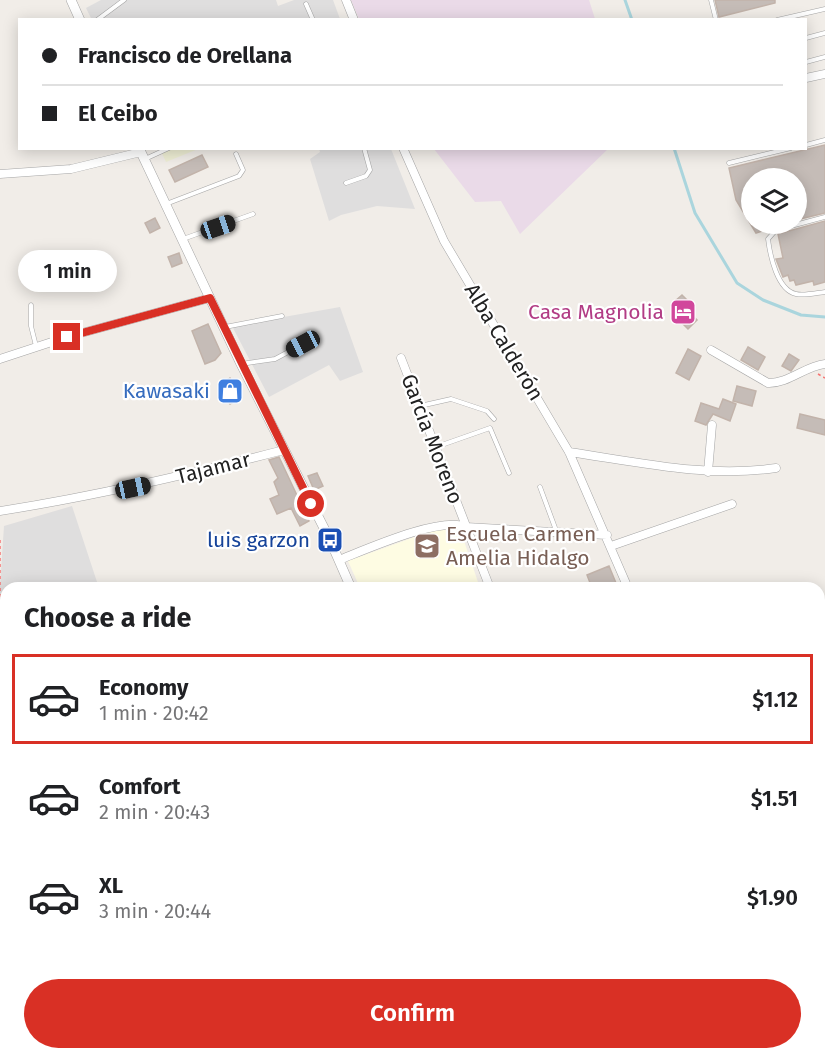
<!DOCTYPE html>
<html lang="en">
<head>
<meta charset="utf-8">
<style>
  :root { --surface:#fff; --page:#f6f6f6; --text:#202124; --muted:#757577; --line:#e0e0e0; --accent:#d93025 }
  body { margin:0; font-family:"Fira Sans",sans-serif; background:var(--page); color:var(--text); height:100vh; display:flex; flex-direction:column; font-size:22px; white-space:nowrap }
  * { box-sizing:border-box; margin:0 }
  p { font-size:20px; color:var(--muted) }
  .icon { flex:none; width:33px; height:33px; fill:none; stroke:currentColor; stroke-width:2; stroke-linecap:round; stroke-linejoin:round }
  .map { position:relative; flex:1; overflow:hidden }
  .drawer { position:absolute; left:0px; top:582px; width:825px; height:478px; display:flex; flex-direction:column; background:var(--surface); border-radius:18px 18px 0 0; box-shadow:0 3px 15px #0003 }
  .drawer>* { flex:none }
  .hud { position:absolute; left:18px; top:18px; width:789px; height:132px; border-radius:0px; box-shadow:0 3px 15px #0003; display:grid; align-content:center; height:132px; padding:0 24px; background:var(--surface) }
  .fabs { position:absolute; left:741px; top:168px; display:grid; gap:12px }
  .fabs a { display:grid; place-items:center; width:66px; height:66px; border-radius:50%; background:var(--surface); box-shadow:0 3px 15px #0003; font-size:30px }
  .end { position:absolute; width:27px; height:27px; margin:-14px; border:8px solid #d93025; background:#fff; box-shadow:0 0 0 3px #fff }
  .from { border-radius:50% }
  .bubble { position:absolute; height:42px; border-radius:21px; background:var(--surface); box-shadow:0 3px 15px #0003; font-size:20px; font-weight:600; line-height:42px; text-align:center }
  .car { position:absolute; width:18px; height:36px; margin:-18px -9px; border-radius:8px; box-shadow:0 0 4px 2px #0007; background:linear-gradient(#222 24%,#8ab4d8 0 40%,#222 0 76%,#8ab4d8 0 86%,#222 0) }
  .hud b { display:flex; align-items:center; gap:21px; height:57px; font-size:22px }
  .hud b+b { border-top:2px solid var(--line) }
  .hud i { width:15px; height:15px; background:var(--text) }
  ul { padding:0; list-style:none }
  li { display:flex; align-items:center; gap:18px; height:90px; margin:0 12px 9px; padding:0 12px; border:3px solid transparent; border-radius:0px }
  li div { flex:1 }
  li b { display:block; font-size:22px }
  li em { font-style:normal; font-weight:600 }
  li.active { border-color:var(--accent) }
  li>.icon { width:54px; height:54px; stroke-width:1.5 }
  h2 { padding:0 24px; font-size:27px; line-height:72px }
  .cta { display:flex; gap:12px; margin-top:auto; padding:12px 24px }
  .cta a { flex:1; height:69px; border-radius:36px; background:var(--accent); color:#fff; font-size:24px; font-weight:600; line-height:69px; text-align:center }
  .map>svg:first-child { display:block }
  .residential { fill:#dfdede }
  .industrial { fill:#eadae8 }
  .education { fill:#fefce3 }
  .farmland { fill:#eeeed4 }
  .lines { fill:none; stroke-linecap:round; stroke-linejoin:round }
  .stream { stroke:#aad5dd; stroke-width:3 }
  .building { fill:#c5bcb7; stroke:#c2b3aa; stroke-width:1.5 }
  .service-casing { stroke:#a5a5a5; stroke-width:5 }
  .minor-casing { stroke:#a5a5a5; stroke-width:9 }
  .tertiary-casing { stroke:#a5a5a5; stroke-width:10 }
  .path { stroke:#f67674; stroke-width:1.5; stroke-dasharray:3 3; stroke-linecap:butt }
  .service { stroke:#fff; stroke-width:4 }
  .minor { stroke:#fff; stroke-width:8 }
  .tertiary { stroke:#fff; stroke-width:9 }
  .route { stroke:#d93025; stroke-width:8 }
  .labels { text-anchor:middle; stroke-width:4.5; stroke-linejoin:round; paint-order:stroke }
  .hotel-label { font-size:21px; fill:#b23c85; stroke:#fff; text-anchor:end }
  .street-label { font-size:21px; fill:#212121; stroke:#fff }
  .shop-label { font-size:21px; fill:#366cbe; stroke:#fff; text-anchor:end }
  .education-label { font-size:21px; fill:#785e54; stroke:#fff; text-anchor:start }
  .transit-label { font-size:21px; fill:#164399; stroke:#fff; text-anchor:end }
</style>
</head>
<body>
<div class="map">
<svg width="825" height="1060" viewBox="0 0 825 1060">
  <rect width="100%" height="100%" fill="#f1ede8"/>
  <path class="residential" d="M101 0H276L278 6 294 0H333L340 19 92 20 86 8Z
    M319 149H391L415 209 377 206 341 215 329 221 310 159 320 152Z
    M340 307 363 372 340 381 329 365 269 397 232 326Z
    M72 506 99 588H6V854L0 856V586L4 526Z"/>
  <path class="industrial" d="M351 0H589L595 19H359Z
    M434 149H608L520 234 501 201 475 202Z
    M395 1054 397 1060H275L267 1055Z"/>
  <path class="education" d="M445 526 461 532 480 588H360L348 561Z"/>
  <path class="farmland" d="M160 149H198L166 162Z"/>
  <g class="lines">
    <path class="stream" d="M625 0 632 20
      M674 148 695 213 737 283 763 300 801 315 825 317"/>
  </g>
  <path class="building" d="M715 0H775V3L719 17Z
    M825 145V213L796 220V178H752V224H784L756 233 736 200 729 168Z
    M202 155 208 167 175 182 169 170Z
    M155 218 160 228 150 233 145 223Z
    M825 221V282L814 285 813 281 796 285 794 280 790 281 788 275 783 277 776 259 783 258 778 234Z
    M179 253 182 263 172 267 168 257Z
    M682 295 692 305 687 310 697 320 688 329 674 315 681 308 674 302Z
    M208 324 221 353 215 360 205 364 192 331Z
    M748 347 765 357 758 370 741 360Z
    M688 349 701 356 689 380 676 373Z
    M789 354 799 360 791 371 782 366Z
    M230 378 241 398 230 404 219 385Z
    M737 386 756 391 752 406 733 401Z
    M723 399 736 404 730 421 713 414 706 425 695 421 701 403 719 409Z
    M800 414 825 420V435L797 428Z
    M279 457 309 521 300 526 291 508 277 514 270 499 279 495 274 482 278 478 269 460Z
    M317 473 323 486 314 490 308 476Z
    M609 566 616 583 604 588H592L587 575Z"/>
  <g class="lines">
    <g class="service-casing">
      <path id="service" d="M711 0 716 20
        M306 4 313 20
        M97 20 124 0
        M777 20 825 9
        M806 38 825 33
        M806 62 825 57
        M806 145 825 140
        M145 159 169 148
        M729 163 791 148
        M346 183 366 176 370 170 364 148
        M166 204 239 176 243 170 236 154
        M825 217 776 230 768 239C770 255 777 290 796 294 804 296 816 293 825 292
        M183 239 253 214
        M31 305V326L36 346
        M225 327 282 316
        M241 364 275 359 305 343
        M420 406 451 399 487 411 494 419
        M436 447 490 428 509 473
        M540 487 557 533
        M819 930 825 928
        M819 1001 825 998"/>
    </g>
    <g class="minor-casing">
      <path id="minor" d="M346 0 354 20
        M806 78 825 74
        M403 148 444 241 569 452 628 588
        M0 174 71 169 141 152
        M711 350 768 383C788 384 805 366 825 364
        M401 358 490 588
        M0 359 67 337 210 298
        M569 452C638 462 706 478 776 468
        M708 472 712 425
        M0 511C96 496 189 474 284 450
        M611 546 732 504
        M339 560C367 549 441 516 466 527L607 535
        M0 866 6 864
        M0 952 6 949
        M672 1054 674 1060
        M762 1054 768 1060
        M410 1060 415 1054
        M632 1060 638 1054"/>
    </g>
    <g class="tertiary-casing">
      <path id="tertiary" d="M71 0 80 20
        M139 148 241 364 330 540 351 588
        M819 691 825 692
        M534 1054 536 1060
        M818 1054 820 1060"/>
    </g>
    <path class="path" d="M818 374 825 378
      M0 540V602
      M819 665 825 663
      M0 1050 6 1060"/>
    <use href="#service" class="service"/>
    <use href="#minor" class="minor"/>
    <use href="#tertiary" class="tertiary"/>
  </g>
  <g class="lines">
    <path class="route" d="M67 337 210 298 311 504"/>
  </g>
  <defs>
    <g id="hotel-square" transform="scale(1.35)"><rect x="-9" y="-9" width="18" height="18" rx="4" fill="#d1479c" stroke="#fff"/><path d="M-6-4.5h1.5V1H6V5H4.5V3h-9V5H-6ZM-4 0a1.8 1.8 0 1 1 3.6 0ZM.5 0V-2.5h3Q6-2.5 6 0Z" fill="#fff"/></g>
    <g id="shop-square" transform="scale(1.35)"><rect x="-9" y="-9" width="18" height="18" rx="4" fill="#3f7fe0" stroke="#fff"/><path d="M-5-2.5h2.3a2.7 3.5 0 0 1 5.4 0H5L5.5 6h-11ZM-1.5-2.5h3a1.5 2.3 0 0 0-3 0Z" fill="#fff"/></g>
    <g id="bus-square" transform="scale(1.35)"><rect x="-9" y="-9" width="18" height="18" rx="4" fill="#1a4fb4" stroke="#fff"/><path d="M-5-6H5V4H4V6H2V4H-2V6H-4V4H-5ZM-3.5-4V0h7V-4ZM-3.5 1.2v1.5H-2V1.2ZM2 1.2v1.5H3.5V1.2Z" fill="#fff"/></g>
    <g id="school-square" transform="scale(1.35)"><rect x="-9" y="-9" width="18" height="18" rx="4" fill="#8d6e63" stroke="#fff"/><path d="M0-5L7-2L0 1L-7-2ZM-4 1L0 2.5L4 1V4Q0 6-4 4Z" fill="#fff"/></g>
  </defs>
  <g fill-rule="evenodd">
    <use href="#hotel-square" x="683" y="312"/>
    <use href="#shop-square" x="230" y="391"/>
    <use href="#bus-square" x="330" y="540"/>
    <use href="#school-square" x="427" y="546"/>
  </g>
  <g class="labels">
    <g class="hotel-label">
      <text x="664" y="319">Casa Magnolia</text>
    </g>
    <g class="street-label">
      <text transform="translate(504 342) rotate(59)" y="7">Alba Calderón</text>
      <text transform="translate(432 439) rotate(69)" y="7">García Moreno</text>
      <text transform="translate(213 468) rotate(-14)" y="7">Tajamar</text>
    </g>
    <g class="shop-label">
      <text x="210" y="398">Kawasaki</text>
    </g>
    <g class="education-label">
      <text x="446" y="541">Escuela Carmen<tspan x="446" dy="24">Amelia Hidalgo</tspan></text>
    </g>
    <g class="transit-label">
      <text x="310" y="547">luis garzon</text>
    </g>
  </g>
</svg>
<div class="fabs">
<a><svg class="icon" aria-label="layers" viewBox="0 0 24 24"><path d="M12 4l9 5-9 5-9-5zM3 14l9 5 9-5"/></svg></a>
</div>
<i class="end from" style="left:311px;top:504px"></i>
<i class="end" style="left:67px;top:337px"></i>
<div class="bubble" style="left:18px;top:250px;width:99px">1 min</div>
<i class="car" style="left:218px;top:227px;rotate:71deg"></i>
<i class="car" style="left:303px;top:344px;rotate:242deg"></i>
<i class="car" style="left:133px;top:488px;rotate:78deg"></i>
<div class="hud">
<b><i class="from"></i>Francisco de Orellana</b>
<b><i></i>El Ceibo</b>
</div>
<section class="drawer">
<h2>Choose a ride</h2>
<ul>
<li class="active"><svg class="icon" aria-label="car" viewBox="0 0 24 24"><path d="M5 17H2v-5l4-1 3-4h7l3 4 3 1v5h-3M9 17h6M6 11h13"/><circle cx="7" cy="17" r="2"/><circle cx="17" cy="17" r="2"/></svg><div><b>Economy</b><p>1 min · 20:42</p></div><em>$1.12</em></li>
<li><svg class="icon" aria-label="car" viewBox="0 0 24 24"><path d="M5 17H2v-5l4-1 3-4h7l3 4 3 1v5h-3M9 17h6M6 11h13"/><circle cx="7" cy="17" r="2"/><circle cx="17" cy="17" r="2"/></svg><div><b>Comfort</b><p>2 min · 20:43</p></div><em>$1.51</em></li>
<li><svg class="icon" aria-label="car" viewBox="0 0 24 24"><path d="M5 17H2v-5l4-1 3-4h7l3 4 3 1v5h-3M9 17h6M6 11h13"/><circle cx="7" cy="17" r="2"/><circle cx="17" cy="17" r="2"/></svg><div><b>XL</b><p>3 min · 20:44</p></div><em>$1.90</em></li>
</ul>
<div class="cta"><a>Confirm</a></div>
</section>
</div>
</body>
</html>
